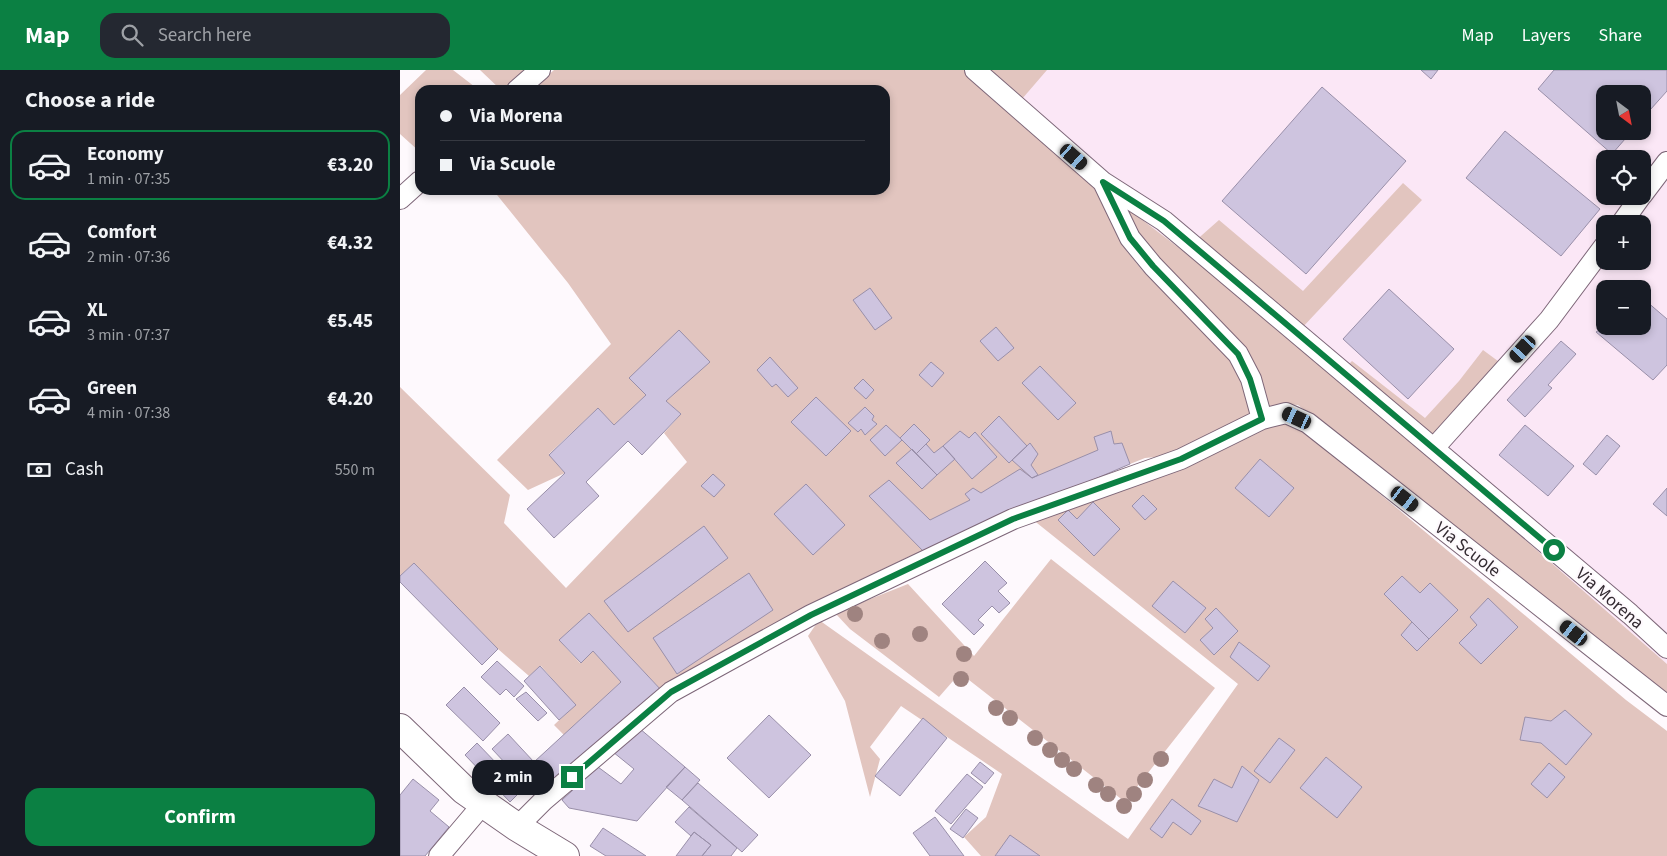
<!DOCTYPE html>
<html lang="en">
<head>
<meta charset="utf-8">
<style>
  :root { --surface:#171b24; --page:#242831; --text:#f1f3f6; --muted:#9ea1a6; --line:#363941; --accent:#0b8043 }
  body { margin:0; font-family:"Source Sans 3",sans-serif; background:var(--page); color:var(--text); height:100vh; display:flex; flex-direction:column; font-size:19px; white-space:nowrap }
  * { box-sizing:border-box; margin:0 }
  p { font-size:16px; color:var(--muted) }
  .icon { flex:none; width:28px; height:28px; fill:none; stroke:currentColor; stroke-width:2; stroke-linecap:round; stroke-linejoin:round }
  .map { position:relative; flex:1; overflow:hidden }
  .drawer { display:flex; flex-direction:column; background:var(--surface); width:400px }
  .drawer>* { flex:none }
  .banner { position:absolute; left:15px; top:15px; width:475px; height:110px; border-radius:15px; box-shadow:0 2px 8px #0003; display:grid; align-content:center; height:110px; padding:0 25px; background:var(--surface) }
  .needle { width:32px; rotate:148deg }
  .fabs { position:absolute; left:1196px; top:15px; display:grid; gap:10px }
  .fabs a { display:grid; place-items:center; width:55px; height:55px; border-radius:10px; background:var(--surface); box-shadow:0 2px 8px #0003; font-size:25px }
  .end { position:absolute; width:22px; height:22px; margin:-11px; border:6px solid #0b8043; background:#fff; box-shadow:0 0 0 2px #fff }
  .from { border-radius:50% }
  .bubble { position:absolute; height:35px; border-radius:15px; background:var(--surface); box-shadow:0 2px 8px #0003; font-size:16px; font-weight:700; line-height:35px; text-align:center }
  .car { position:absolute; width:15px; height:30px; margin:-15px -8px; border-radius:6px; box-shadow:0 0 4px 1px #0007; background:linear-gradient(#222 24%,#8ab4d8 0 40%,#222 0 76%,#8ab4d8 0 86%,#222 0) }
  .banner b { display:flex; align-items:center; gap:18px; height:48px; font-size:19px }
  .banner b+b { border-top:1px solid var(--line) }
  .banner i { width:12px; height:12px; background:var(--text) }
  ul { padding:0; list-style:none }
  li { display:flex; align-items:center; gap:15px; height:70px; margin:0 10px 8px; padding:0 15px; border:2px solid transparent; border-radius:15px }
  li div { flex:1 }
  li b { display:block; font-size:19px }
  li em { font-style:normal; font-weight:700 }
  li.active { border-color:var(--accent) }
  li>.icon { width:45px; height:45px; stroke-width:1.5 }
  h2 { padding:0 25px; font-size:22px; line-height:60px }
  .pay { display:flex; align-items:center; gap:12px; height:55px; padding:0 25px; font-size:19px }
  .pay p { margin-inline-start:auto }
  .action { display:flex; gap:10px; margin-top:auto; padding:10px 25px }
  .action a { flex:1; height:58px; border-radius:15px; background:var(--accent); color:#fff; font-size:20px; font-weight:700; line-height:58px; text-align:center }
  header { display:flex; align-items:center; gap:30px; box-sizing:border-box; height:70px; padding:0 25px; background:var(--accent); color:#fff }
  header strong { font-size:24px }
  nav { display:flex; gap:28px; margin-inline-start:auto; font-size:18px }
  .search { width:350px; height:45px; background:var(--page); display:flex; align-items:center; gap:12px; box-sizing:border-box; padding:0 18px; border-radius:15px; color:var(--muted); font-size:19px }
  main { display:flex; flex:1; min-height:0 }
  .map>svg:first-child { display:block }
  .built { fill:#fbe7f6; fill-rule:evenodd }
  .green { fill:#e2c5bf }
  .building { fill:#cec4df; stroke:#998fa9 }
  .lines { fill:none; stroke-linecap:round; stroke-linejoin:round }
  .minor-casing { stroke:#7d6678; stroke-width:22 }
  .primary-casing { stroke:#7d6678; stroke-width:30 }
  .minor { stroke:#fff; stroke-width:20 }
  .primary { stroke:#fff; stroke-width:28 }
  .tree { fill:#9f8380 }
  .route { stroke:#0b8043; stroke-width:6 }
  .labels { text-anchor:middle; stroke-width:4.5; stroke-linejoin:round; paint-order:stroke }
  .street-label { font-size:18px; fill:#342b32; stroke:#fef9fd }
</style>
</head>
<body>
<header>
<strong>Map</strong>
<div class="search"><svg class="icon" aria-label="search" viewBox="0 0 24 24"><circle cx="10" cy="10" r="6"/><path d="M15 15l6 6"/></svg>Search here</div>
<nav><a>Map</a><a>Layers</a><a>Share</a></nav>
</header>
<main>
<section class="drawer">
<h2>Choose a ride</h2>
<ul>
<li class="active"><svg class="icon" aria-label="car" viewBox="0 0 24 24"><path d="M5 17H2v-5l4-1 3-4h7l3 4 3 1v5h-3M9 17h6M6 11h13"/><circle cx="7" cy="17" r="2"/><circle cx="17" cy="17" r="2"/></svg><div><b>Economy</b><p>1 min · 07:35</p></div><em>€3.20</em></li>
<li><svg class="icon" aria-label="car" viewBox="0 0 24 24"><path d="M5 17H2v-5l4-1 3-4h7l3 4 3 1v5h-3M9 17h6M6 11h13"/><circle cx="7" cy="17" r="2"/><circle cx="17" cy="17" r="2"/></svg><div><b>Comfort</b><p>2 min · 07:36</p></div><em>€4.32</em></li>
<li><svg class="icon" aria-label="car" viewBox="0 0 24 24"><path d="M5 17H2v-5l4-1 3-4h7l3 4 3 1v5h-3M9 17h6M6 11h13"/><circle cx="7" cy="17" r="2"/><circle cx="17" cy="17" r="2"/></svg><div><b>XL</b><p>3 min · 07:37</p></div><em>€5.45</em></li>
<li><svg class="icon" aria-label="car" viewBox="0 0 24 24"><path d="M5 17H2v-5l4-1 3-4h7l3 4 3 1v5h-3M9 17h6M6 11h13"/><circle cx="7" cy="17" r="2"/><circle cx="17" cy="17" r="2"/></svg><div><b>Green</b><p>4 min · 07:38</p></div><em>€4.20</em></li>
</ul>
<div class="pay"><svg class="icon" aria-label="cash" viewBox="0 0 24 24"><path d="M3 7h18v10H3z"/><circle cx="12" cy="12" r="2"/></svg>Cash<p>550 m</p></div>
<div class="action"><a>Confirm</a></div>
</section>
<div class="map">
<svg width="1267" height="786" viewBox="0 0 1267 786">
  <rect width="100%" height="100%" fill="#fef9fd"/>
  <path class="built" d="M565 0H1267V594L871 248 702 119ZM1205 24H1242V61H1205ZM1205 89H1242V126H1205ZM1205 154H1242V191H1205ZM1205 219H1242V256H1205Z"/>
  <path class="green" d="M26 0H53L79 20H20V82L0 64V25Z
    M80 0H128L103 20H101Z
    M154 0H564L701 119 712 152 726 180 742 200 828 288 845 313 851 345 767 386 745 388 730 394 508 487 423 528 262 621 189 543 160 571 180 593 193 581 221 612 164 665 154 655 175 635 141 596 129 606 98 579 14 493 0 506V317L110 425 104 453 166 518 287 392 264 363 281 344 266 331 309 292 230 308 246 325 214 355 198 338 149 384 165 403 128 420 97 390 211 274 168 213 93 120H485V20H131Z
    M589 0H647L622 29Z
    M1003 113 1022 130 901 259 793 173 819 150 903 221Z
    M715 129 872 249 1267 594V630L898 335 886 334 865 338 848 290 752 190Z
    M1083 280 1102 294 1033 372 945 298 952 291 1025 348 1059 311Z
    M894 352 1226 630 1267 661V786H581L564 767 586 747 602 704 501 636 470 677 480 689 470 727 445 631 408 566 419 550 728 769 838 614 632 449 857 355Z
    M651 489 815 618 725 732 560 603 539 627 450 559 435 543 508 514 574 586Z"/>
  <path class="building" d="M1021 0H1038L1031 9Z
    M1154 0H1267V21L1242 49V24H1205V61H1232L1212 84 1138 19Z
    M922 17 1006 91 906 204 822 131Z
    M1105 61 1200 139 1161 186 1066 108Z
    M470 218 492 248 475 260 453 230Z
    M989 219 1054 279 1008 329 943 269Z
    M1246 231 1267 249V295L1253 310 1196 262 1205 256H1242V233Z
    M596 257 614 278 598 291 580 271Z
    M279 260 310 292 266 331 281 344 242 385 228 371 186 412 199 426 154 468 127 439 165 403 149 385 198 338 214 355 246 325 229 308Z
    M1161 271 1176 284 1148 315 1152 318 1125 347 1107 330Z
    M370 287 398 318 388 327 376 314 372 317 357 300Z
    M531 292 544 303 532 317 519 305Z
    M640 296 676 333 658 350 622 313Z
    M463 309 474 320 466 329 454 318Z
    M416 327 451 361 426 386 391 352Z
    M465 337 474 346 472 350 477 354 465 365 461 359 458 362 448 353Z
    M599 346 627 376 609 393 581 364Z
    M514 354 530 370 516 384 500 368Z
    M486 355 502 370 485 386 470 370Z
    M1125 355 1174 396 1148 426 1099 385Z
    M560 361 569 368 575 362 597 387 572 409 543 376Z
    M711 361 714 374 722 373 730 394 524 482 469 426 489 410 530 450 570 430 565 424 573 418 581 423 620 399 632 408 698 380 694 367Z
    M1207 365 1220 376 1196 405 1183 394Z
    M630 373 638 384 631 395 638 405 632 408 612 390Z
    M526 374 534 383 543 376 555 389 537 405 516 384Z
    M512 379 537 405 522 419 496 393Z
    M860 389 894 418 869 447 835 418Z
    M313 404 325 415 314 427 301 416Z
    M406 414 445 455 413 485 374 444Z
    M1267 418V446L1253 434Z
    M743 425 757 439 745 450 732 436Z
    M693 432 720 459 694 486 658 450 668 440 677 449Z
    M304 456 328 488 228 562 204 531Z
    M585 491 607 513 598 521 610 533 599 543 592 536 578 550 584 555 574 565 542 534Z
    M14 493 98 579 82 595 0 512V506Z
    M349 503 373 540 277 604 253 568Z
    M1002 506 1020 523 1030 513 1058 540 1029 569 984 524Z
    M773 511 806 538 785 563 752 536Z
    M1088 528 1118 557 1081 594 1059 573 1077 555 1070 547Z
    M816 538 838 561 814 585 800 570 813 558 805 549Z
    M189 543 262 621 139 729 92 679 108 664 134 692 221 612 193 581 181 593 159 570Z
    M1012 552 1029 569 1017 581 1001 565Z
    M839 572 870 596 858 611 830 587Z
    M97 591 124 616 114 627 106 619 100 625 81 607Z
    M140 596 176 635 159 650 124 611Z
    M64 617 100 653 83 671 46 635Z
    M126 622 147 643 138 651 116 629Z
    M1165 640 1192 664 1166 695 1141 673 1120 670 1125 647 1151 651Z
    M369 645 411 685 369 728 327 688Z
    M523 648 547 668 500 726 475 706Z
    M239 658 285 697 237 751 169 738 162 730 198 697 221 714 234 699 213 682Z
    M879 668 895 680 870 713 854 701Z
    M77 673 122 720 110 732 65 685Z
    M926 687 962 717 937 748 900 718Z
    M580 692 594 703 585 714 571 703Z
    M1149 693 1165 707 1147 728 1131 714Z
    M842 696 859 710 837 752 798 736 814 709 832 718Z
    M285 697 300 710 282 730 266 717Z
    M567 704 583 717 551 754 535 741Z
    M13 709 39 730 30 741 49 757 25 786H0V725Z
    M298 713 358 765 342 782 282 730Z
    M772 729 801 751 791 765 773 752 762 768 750 759Z
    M289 737 337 778 331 786H302L311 775 294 762 291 766 275 752Z
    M566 739 578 748 563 768 550 759Z
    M535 747 564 786H530L513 763Z
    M203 758 246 786H206L190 776Z
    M294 762 311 775 302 786H276Z
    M610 765 640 786H595Z"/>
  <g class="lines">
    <g class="minor-casing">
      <path id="minor" d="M575 0 703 112 764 151 1230 544 1267 578
        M117 20 140 0
        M703 112 730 168 753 196 838 284 851 309 862 349
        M1242 125 1267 92
        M0 129 20 111
        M1221 154 1241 126
        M1034 378 1149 250 1205 175
        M117 757 143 731 271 622 411 545 613 449 781 389 862 349 886 343 908 353 1267 636
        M39 786 83 734"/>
    </g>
    <g class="primary-casing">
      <path id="primary" d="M0 658 64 720 117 757 165 786"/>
    </g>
    <use href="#minor" class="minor"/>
    <use href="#primary" class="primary"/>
  </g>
  <g class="tree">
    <circle cx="455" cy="544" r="8"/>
    <circle cx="520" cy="564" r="8"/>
    <circle cx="482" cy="571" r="8"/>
    <circle cx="564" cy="584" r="8"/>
    <circle cx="561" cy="609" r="8"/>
    <circle cx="596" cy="638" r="8"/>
    <circle cx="610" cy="648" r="8"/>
    <circle cx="635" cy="668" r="8"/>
    <circle cx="650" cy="680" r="8"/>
    <circle cx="761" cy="689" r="8"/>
    <circle cx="662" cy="690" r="8"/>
    <circle cx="674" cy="699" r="8"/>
    <circle cx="745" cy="710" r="8"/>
    <circle cx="696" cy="715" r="8"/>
    <circle cx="708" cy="724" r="8"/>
    <circle cx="734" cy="724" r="8"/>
    <circle cx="724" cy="736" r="8"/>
  </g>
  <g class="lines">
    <path class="route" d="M172 707 271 622 411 545 613 449 781 389 862 349 850 309 838 284 753 196 730 168 703 112 764 151 1154 480"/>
  </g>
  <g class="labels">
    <g class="street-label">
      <text transform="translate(1068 479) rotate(38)" y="6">Via Scuole</text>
      <text transform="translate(1210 528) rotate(41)" y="6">Via Morena</text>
    </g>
  </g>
</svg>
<div class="fabs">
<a><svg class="needle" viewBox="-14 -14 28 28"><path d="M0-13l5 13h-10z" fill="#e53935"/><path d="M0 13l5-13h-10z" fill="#9ea1a6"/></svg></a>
<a><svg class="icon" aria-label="locate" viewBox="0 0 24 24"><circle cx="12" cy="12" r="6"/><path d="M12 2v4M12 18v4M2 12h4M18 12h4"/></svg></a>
<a>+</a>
<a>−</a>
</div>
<i class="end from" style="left:1154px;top:480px"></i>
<i class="end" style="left:172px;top:707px"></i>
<div class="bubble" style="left:72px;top:690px;width:82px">2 min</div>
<i class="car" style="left:674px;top:87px;rotate:131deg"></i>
<i class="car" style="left:1123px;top:279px;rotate:222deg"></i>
<i class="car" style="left:897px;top:348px;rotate:295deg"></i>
<i class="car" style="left:1005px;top:429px;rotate:128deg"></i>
<i class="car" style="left:1174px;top:563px;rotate:308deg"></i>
<div class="banner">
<b><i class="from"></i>Via Morena</b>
<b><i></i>Via Scuole</b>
</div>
</div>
</main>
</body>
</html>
